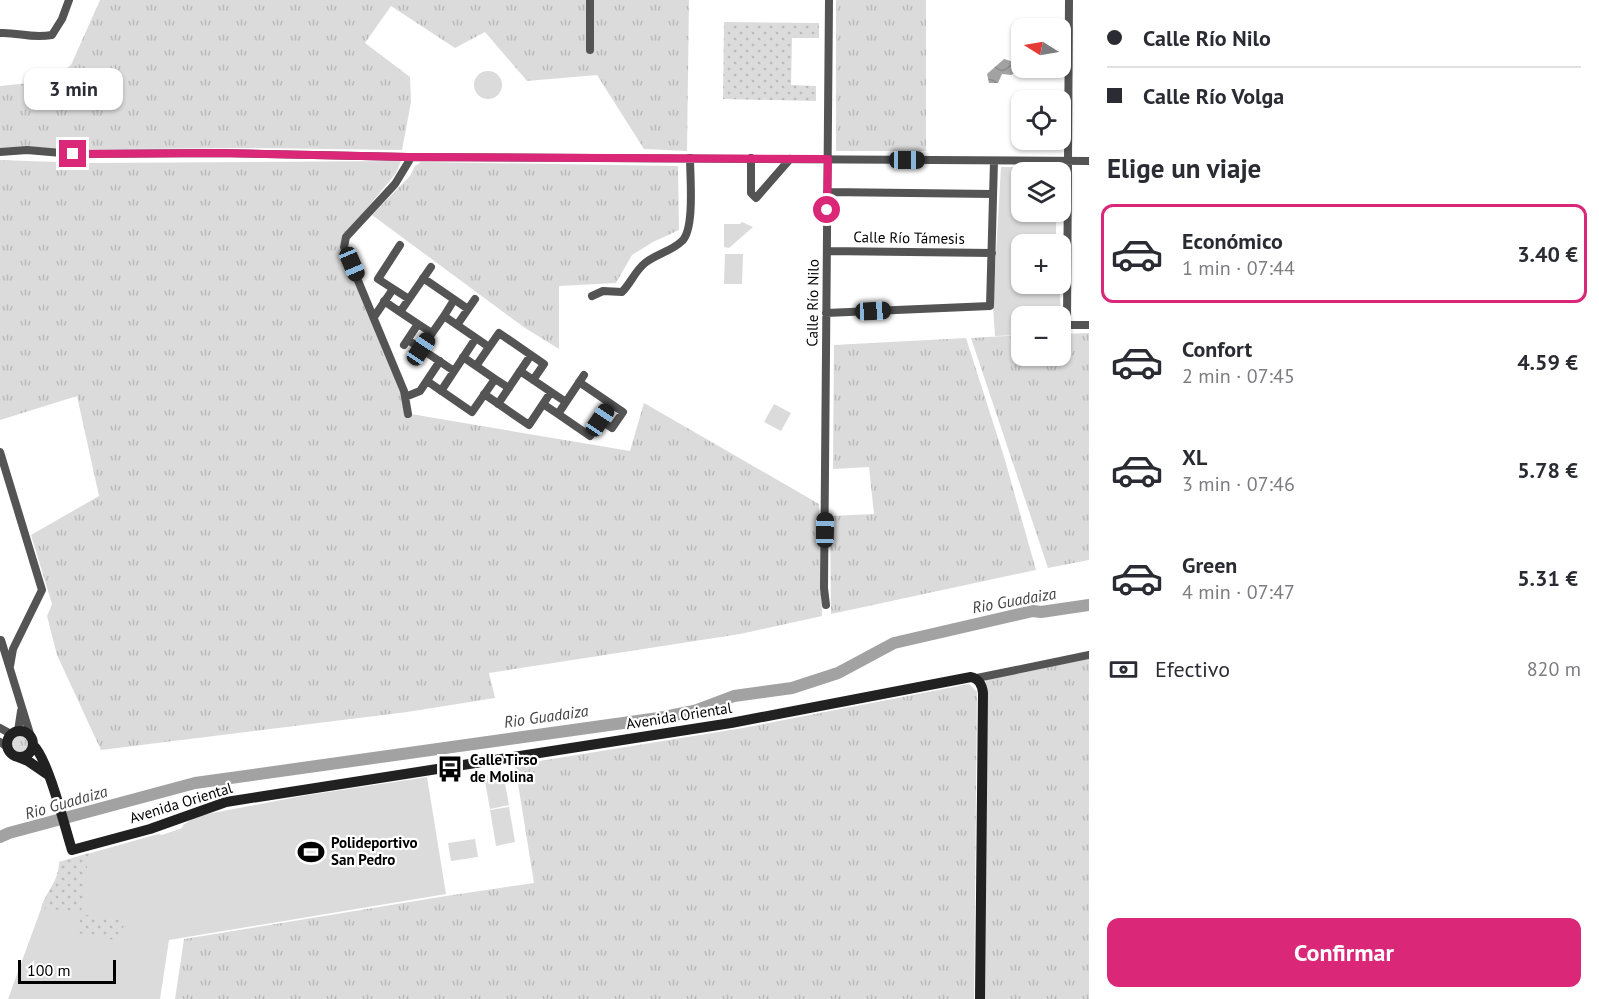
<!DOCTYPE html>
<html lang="es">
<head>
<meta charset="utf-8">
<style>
  :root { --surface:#fff; --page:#f7f7f7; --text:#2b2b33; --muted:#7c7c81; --line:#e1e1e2; --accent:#db2777 }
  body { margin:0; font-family:"PT Sans",sans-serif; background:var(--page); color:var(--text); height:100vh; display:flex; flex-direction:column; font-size:22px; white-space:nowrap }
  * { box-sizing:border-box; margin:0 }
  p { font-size:20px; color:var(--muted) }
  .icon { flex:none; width:33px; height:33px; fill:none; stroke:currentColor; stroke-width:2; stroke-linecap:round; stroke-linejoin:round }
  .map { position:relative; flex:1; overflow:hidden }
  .sheet { display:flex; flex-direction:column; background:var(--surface); width:510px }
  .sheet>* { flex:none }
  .hud { display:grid; align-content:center; height:132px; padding:0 18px; background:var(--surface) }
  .needle { width:39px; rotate:281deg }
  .tools { position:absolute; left:1011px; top:18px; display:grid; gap:12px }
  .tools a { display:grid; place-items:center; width:60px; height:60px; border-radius:12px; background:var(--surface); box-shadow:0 2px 4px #0004; font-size:30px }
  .scale { position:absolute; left:18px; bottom:15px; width:98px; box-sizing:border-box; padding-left:6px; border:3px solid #000; border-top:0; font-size:16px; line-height:21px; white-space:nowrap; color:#000; -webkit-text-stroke:4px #fff; paint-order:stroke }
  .end { position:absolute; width:27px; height:27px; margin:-14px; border:8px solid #db2777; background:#fff; box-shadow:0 0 0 3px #fff }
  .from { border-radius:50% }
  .bubble { position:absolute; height:42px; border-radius:12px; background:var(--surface); box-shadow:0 2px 4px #0004; font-size:20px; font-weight:700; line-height:42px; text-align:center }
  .car { position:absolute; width:18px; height:36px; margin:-18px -9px; border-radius:8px; box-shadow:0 0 4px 2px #0007; background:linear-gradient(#222 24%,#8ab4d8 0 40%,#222 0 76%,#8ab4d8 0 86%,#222 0) }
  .hud b { display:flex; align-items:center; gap:21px; height:57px; font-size:22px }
  .hud b+b { border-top:2px solid var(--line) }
  .hud i { width:15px; height:15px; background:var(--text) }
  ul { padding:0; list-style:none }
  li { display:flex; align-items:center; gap:18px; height:99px; margin:0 12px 9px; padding:0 6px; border:3px solid transparent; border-radius:12px }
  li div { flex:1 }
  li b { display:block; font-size:22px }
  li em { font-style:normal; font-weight:700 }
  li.selected { border-color:var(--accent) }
  li>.icon { width:54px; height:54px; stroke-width:1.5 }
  h2 { padding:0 18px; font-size:27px; line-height:72px }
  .pay { display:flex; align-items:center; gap:15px; height:66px; padding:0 18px; font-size:22px }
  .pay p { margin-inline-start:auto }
  .button { display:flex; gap:12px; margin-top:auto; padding:12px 18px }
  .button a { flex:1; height:69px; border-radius:12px; background:var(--accent); color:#fff; font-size:24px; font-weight:700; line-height:69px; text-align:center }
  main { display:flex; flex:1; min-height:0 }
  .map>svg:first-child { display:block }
  .grass { fill:url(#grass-tufts) }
  .park { fill:#dbdbdb }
  .garden { fill:url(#garden-dots) }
  .water { fill:url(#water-waves) }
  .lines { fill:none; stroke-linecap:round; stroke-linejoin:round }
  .river { stroke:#a2a2a2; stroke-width:12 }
  .street { stroke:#545454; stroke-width:8 }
  .secondary { stroke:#212121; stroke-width:10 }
  .route { stroke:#db2777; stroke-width:8 }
  .labels { text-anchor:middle; stroke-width:4.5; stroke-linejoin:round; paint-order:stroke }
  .street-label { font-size:15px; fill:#000; stroke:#fff }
  .poi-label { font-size:15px; font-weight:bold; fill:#000; stroke:#fff; text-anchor:start }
  .water-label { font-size:16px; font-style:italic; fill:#434343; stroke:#fff }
</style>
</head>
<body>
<main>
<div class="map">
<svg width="1089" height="999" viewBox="0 0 1089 999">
  <defs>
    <pattern id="grass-tufts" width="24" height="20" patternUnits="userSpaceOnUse" patternTransform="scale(1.5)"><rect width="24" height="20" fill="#dbdbdb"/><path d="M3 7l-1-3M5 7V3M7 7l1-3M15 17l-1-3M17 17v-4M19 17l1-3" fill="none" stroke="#bababa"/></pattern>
    <pattern id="garden-dots" width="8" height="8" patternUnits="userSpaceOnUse" patternTransform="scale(1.5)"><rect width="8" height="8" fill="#dbdbdb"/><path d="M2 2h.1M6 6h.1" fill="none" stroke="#bababa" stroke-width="1.8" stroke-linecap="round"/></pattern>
    <pattern id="water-waves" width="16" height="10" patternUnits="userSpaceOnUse" patternTransform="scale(1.5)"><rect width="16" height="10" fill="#a2a2a2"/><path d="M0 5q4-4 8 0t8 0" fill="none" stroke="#8a8a8a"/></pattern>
  </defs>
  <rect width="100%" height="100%" fill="#fff"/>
  <path class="grass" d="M100 0H689L687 151 644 149 597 75 527 81 485 32 455 48 391 6 365 43 410 77 411 102 402 150 249 148 0 150V86L50 81 71 65Z
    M836 0H926V151H836Z
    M0 160 86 163 401 161 396 173 342 239 340 246 402 395 405 413 630 451 644 403 819 504 822 616 740 634 489 673 495 698 407 712 101 750 57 655 47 616 52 604 31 535 99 496 77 396 0 420Z
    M421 162 678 166 679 230 653 242 632 255 616 283 559 286V349L525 328 372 215 410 176 415 166Z
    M1089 333V560L1048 568 971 338 1021 335 1022 356H1060L1061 334Z
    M966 338 1005 460 1036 570 831 614 830 516 874 514 869 467 833 469 834 345Z
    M1089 659V999H984L986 679Z
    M969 684 977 692 974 999H175L184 939 446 896 534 883 515 765 743 728Z
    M10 744a10 10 0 1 1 20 0a10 10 0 1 1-20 0Z"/>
  <path class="park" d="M474 85a14 14 0 1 1 28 0a14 14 0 1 1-28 0Z
    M1001 167H1047L1050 172H1022V212H1056V244H1022V284H1060L1061 334 1060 316H1022L1021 335 995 336 993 306Z
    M742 222 753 227 729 248 724 247V224H740Z
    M725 254H743L742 284H724Z
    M774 404 791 413 781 431 764 422Z
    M503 773 509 805 490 809 484 776Z
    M427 777 446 894 169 940 160 999H8L45 898 59 875V862L158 834 162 835 182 828 183 825 197 816 302 796Z
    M509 807 515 842 496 846 490 810Z
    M475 839 478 857 451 861 448 843Z"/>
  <path class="garden" d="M724 22 819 23V38H792L791 85 816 86V101L723 99Z
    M89 853 81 912 41 908C47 890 59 881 59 862Z
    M81 914 124 921 125 923 119 938 115 940 78 933Z"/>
  <path class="water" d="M1004 59 1014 62 1019 66 1018 71 1011 75 1002 74 998 83H989L987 74Z"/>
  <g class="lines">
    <path class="river" d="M0 837 9 833 195 783 659 718 694 711 734 696 792 688 838 673 894 643 1033 611 1041 612 1089 605"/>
    <path class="street" d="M1069 0 1067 325H1089
      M0 33C19 32 30 39 52 35L62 19 69 0
      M590 50V0
      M0 152 27 150 73 154 219 153 408 157 1089 161
      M408 157 409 161 395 184 346 237 344 247 404 391 408 414
      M751 158V193L756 198 790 159
      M827 192 993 194
      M400 245 378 279 409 299
      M827 251 992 253
      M423 278 468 309
      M592 296 603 291 622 292C631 283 635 271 645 263 656 254 672 251 682 241 695 229 690 176 690 158
      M454 300 444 316 457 325 475 299
      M384 301 400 312 431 267
      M400 312 418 324
      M826 313 990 306 994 161
      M374 317 393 289
      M457 325 476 338
      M408 340 454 371
      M404 345 418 324 432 333
      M421 349 444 316
      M463 357 495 379
      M476 366 499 333 531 355
      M520 371 551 392
      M427 381 472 412 495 379 509 388
      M579 382 623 412 612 428 600 420
      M441 391 476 338 489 347
      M484 394 529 425 551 392 566 402
      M405 397 420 391 440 361
      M498 404 531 355 544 364 533 380
      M543 404 558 414 584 375
      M558 414 590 436 611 404
      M0 452 42 590 13 649 10 666
      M826 605 824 588 829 0
      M1 640 31 737
      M977 678 1089 655
      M0 728 11 734
      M18 731 21 711
      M0 742 6 746"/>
    <path class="secondary" d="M7 744a13 13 0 1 1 26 0a13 13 0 1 1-26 0Z
      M33 745C48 758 65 828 72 850L150 829 226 802 731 723 971 677C979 679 982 684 983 693L980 999
      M18 757 28 761 47 774"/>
  </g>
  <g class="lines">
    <path class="route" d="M73 154 219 153 408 157 828 159 827 210"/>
  </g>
  <defs>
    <g id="bus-bare" transform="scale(2.07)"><path d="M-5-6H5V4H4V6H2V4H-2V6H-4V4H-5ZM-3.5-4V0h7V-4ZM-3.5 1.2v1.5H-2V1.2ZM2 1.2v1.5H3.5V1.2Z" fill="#000" stroke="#fff" stroke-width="2.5" paint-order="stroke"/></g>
    <g id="stadium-bare" transform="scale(2.07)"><path d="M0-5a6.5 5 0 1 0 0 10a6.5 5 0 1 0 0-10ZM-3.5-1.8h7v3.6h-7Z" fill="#000" stroke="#fff" stroke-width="2.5" paint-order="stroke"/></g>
  </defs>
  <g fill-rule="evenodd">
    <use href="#bus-bare" x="450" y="769"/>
    <use href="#stadium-bare" x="311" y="852"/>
  </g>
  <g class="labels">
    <g class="street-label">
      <text transform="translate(909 238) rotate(1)" y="5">Calle Río Támesis</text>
      <text transform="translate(813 303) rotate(-89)" y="5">Calle Río Nilo</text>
      <text transform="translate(679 716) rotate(-9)" y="5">Avenida Oriental</text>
      <text transform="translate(181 803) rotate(-17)" y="5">Avenida Oriental</text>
    </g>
    <g class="poi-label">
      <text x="470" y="765">Calle Tirso<tspan x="470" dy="17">de Molina</tspan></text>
      <text x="331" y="848">Polideportivo<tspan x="331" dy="17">San Pedro</tspan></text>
    </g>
    <g class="water-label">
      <text transform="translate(1014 600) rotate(-10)" y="6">Rio Guadaiza</text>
      <text transform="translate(546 716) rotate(-8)" y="6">Rio Guadaiza</text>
      <text transform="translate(66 802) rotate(-16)" y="6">Rio Guadaiza</text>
    </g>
  </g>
</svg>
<div class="tools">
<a><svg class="needle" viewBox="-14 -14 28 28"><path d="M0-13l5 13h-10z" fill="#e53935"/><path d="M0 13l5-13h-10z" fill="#7c7c81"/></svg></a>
<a><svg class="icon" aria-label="locate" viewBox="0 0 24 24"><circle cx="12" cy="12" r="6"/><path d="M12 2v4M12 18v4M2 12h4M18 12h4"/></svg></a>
<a><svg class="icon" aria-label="layers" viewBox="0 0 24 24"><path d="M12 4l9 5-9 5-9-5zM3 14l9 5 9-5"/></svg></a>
<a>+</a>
<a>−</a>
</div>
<div class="scale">100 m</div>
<i class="end from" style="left:827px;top:210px"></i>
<i class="end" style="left:73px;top:154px"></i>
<div class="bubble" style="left:24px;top:68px;width:99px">3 min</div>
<i class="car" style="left:907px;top:160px;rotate:90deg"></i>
<i class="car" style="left:352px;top:264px;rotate:157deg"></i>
<i class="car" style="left:873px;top:311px;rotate:87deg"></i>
<i class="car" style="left:421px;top:349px;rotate:34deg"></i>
<i class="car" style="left:600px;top:420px;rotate:34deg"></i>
<i class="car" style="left:825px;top:530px;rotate:1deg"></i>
</div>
<section class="sheet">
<div class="hud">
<b><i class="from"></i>Calle Río Nilo</b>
<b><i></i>Calle Río Volga</b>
</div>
<h2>Elige un viaje</h2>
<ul>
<li class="selected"><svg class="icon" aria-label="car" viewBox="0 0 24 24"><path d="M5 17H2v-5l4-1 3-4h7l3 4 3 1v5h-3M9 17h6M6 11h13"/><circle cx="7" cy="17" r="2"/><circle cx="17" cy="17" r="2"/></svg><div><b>Económico</b><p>1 min · 07:44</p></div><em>3.40 €</em></li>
<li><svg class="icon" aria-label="car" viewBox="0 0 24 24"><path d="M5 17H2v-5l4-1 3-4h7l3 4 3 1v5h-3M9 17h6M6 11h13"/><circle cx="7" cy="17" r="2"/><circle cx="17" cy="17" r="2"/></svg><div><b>Confort</b><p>2 min · 07:45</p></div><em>4.59 €</em></li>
<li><svg class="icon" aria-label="car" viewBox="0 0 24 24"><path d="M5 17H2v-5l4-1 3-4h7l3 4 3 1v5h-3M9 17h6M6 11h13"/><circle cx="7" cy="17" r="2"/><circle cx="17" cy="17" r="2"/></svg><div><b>XL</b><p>3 min · 07:46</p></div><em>5.78 €</em></li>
<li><svg class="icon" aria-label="car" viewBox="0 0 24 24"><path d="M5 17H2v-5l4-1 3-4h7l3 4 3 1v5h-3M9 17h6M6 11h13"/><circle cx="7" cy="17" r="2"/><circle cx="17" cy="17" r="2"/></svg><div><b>Green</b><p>4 min · 07:47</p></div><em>5.31 €</em></li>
</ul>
<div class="pay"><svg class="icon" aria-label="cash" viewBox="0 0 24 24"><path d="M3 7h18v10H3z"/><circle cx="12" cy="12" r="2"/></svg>Efectivo<p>820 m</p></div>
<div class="button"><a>Confirmar</a></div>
</section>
</main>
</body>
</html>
